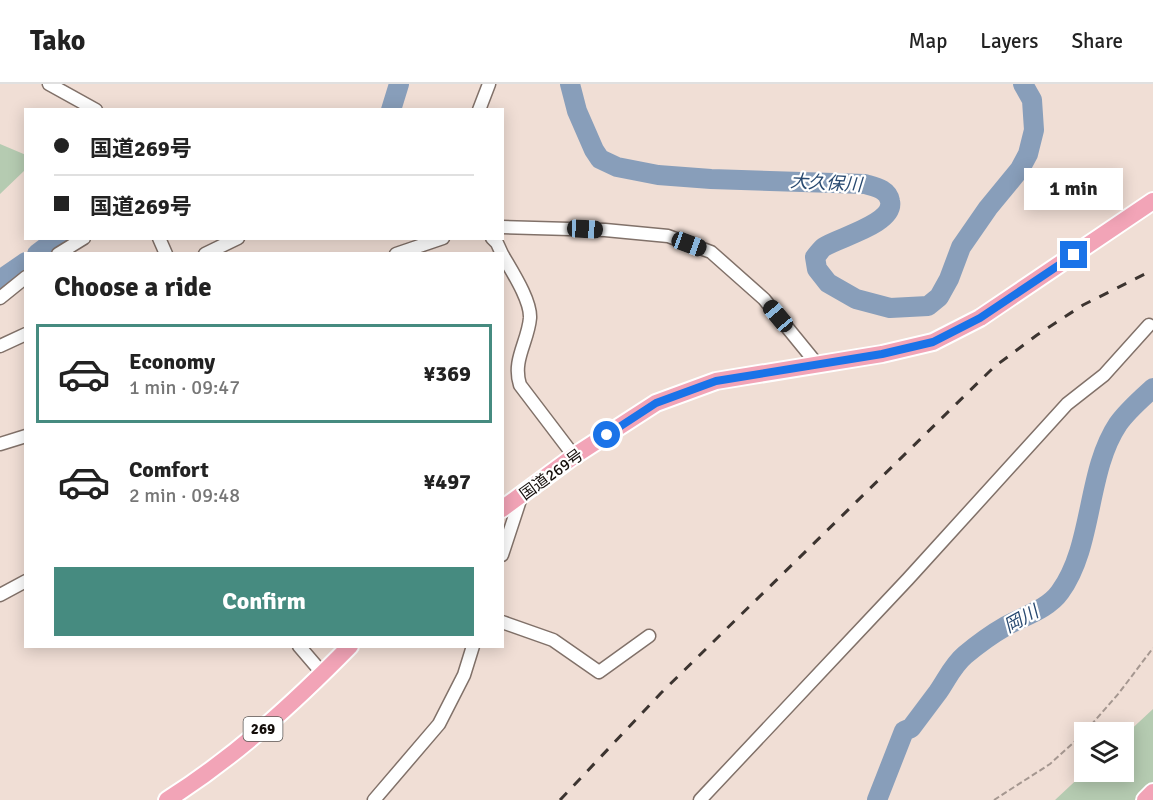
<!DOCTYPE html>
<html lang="en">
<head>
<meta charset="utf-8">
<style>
  :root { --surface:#fff; --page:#f2f2f2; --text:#222; --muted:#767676; --line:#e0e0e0; --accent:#468b80 }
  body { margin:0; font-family:Signika,"Noto Sans JP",sans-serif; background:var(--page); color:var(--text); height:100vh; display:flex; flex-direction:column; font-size:22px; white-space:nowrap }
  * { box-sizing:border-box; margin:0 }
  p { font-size:20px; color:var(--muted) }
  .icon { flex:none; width:33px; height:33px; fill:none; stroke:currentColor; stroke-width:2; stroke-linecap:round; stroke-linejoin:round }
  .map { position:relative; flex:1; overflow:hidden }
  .side { position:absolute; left:24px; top:168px; width:480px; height:396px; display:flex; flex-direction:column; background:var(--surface); border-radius:0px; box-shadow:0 3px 15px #0003 }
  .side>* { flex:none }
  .guide { position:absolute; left:24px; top:24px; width:480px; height:132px; border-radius:0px; box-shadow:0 3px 15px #0003; display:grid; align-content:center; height:132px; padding:0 30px; background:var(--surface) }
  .fabs { position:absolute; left:1074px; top:638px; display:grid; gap:12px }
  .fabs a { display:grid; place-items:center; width:60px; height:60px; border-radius:0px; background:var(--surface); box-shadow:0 3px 15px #0003; font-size:30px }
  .end { position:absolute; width:27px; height:27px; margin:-14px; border:8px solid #1a73e8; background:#fff; box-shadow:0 0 0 3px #fff }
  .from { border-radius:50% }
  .bubble { position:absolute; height:42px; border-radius:0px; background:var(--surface); box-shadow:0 3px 15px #0003; font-size:20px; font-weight:700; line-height:42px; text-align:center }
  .car { position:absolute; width:18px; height:36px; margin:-18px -9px; border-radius:8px; box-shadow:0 0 4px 2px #0007; background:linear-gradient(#222 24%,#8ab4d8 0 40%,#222 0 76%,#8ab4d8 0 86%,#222 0) }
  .guide b { display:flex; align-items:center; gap:21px; height:57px; font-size:22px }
  .guide b+b { border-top:2px solid var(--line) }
  .guide i { width:15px; height:15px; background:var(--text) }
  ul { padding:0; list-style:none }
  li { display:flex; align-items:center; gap:18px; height:99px; margin:0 12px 9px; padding:0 18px; border:3px solid transparent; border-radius:0px }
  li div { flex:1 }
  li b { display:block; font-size:22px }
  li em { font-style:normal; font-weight:700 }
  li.current { border-color:var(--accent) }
  li>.icon { width:54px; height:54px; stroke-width:1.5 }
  h2 { padding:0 30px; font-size:27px; line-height:72px }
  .cta { display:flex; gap:12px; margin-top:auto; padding:12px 30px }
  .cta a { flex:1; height:69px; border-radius:0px; background:var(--accent); color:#fff; font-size:24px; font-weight:700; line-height:69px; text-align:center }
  header { display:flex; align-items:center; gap:36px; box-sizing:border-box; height:84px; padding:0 30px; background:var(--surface); border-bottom:2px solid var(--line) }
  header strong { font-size:28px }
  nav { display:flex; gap:33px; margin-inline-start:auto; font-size:21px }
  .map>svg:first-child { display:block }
  .green { fill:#b5cbb1 }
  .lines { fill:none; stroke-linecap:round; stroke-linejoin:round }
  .river { stroke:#889eba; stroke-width:20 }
  .minor-casing { stroke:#817169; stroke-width:15 }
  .highway-casing { stroke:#fff; stroke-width:20 }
  .path { stroke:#a59790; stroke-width:2; stroke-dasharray:6 3; stroke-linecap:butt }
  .minor { stroke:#fff; stroke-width:12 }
  .highway { stroke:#f2a4b7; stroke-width:16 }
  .rail { stroke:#3c3430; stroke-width:3; stroke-dasharray:10 10; stroke-linecap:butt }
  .route { stroke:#1a73e8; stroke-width:8 }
  .labels { text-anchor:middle; stroke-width:4.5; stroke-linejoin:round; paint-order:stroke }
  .shield { fill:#fff; stroke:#5a5654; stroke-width:1.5 }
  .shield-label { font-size:15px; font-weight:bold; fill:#140e0b }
  .street-label { font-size:16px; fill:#140e0b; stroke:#fff }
  .water-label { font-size:18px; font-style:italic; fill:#284970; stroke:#fff }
</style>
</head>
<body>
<header>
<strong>Tako</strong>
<nav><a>Map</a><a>Layers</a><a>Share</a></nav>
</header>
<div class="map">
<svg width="1153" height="716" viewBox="0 0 1153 716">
  <rect width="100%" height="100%" fill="#f0ded5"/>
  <path class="green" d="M0 60 26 71 25 86 0 110Z
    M1153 625V716H1055L1086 687H1124V652Z"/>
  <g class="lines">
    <path class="river" d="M570 0 577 27 594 66 600 75 617 83 658 91 711 95 865 100C875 103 888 105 890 117 895 140 839 153 824 163 821 165 818 170 815 173L817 185 828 199 856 215 890 224 928 222 939 213 949 195 961 163 988 124 1020 85 1028 70 1034 46 1032 16 1023 0
      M391 26 399 0
      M37 170 58 154
      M0 196 26 178
      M877 716 904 647 911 644C920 632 929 620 938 608 947 595 953 581 965 571 977 561 992 550 1006 542 1024 532 1048 525 1060 508 1094 461 1086 388 1118 340 1127 327 1141 315 1153 304"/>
    <g class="minor-casing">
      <path id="minor" d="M49 0 96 26
        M479 26 489 0
        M502 143 605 146 668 152 711 168 764 215 817 280
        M159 154 166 170
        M492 154 497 159 502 170
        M58 170 84 154
        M205 170 238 154
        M396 170 443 154
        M502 170C511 186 531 216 530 234 528 258 512 276 520 301L574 372
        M0 214 26 193
        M0 262 26 250
        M0 360 26 352
        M502 471 522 410
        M0 511 26 497
        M502 538 553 556 599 588 649 552
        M299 562 323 590
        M374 716 439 640 464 591 473 562
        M700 716 908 495 1067 320 1104 291 1149 241"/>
    </g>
    <g class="highway-casing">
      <path id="highway" d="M502 425 574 372 656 319 716 297 882 270 933 258 980 234 1153 117
        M167 716C235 673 294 619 350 562
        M1145 716 1153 708"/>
    </g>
    <path class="path" d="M1085 648 1119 609 1153 564
      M994 716 1050 680 1084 649"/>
    <use href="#minor" class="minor"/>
    <use href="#highway" class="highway"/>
    <path class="rail" d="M560 716 661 609 994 283 1037 251 1083 221 1153 186"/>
  </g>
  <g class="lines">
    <path class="route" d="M607 351 656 319 716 297 882 270 933 258 980 234 1074 171"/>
  </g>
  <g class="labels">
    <rect class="shield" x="243.5" y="633" width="39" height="24" rx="4.5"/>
    <g class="shield-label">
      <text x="263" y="650">269</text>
    </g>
    <g class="street-label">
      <text transform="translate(551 390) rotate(-36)" y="6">国道269号</text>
    </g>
    <g class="water-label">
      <text transform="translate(826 99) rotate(3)" y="6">大久保川</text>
      <text transform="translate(1021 535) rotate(-29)" y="6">岡川</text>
    </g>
  </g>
</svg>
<div class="fabs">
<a><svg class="icon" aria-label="layers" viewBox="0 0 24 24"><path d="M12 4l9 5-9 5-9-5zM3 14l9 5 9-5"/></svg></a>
</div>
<i class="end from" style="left:607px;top:351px"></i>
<i class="end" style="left:1074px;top:171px"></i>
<div class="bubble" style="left:1024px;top:84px;width:99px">1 min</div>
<i class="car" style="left:585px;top:145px;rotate:93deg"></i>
<i class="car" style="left:689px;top:160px;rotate:110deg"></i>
<i class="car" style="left:778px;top:232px;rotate:320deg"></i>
<div class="guide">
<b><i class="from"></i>国道269号</b>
<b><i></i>国道269号</b>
</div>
<section class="side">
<h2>Choose a ride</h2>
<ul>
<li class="current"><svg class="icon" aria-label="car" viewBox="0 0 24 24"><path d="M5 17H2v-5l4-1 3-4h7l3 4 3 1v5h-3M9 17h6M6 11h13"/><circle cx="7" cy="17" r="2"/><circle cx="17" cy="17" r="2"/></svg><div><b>Economy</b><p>1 min · 09:47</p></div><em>¥369</em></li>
<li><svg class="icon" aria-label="car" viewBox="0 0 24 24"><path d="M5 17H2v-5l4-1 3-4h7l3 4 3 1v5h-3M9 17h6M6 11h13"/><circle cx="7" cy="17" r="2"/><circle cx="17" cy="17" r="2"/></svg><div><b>Comfort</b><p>2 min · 09:48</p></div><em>¥497</em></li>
</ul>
<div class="cta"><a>Confirm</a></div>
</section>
</div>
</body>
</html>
